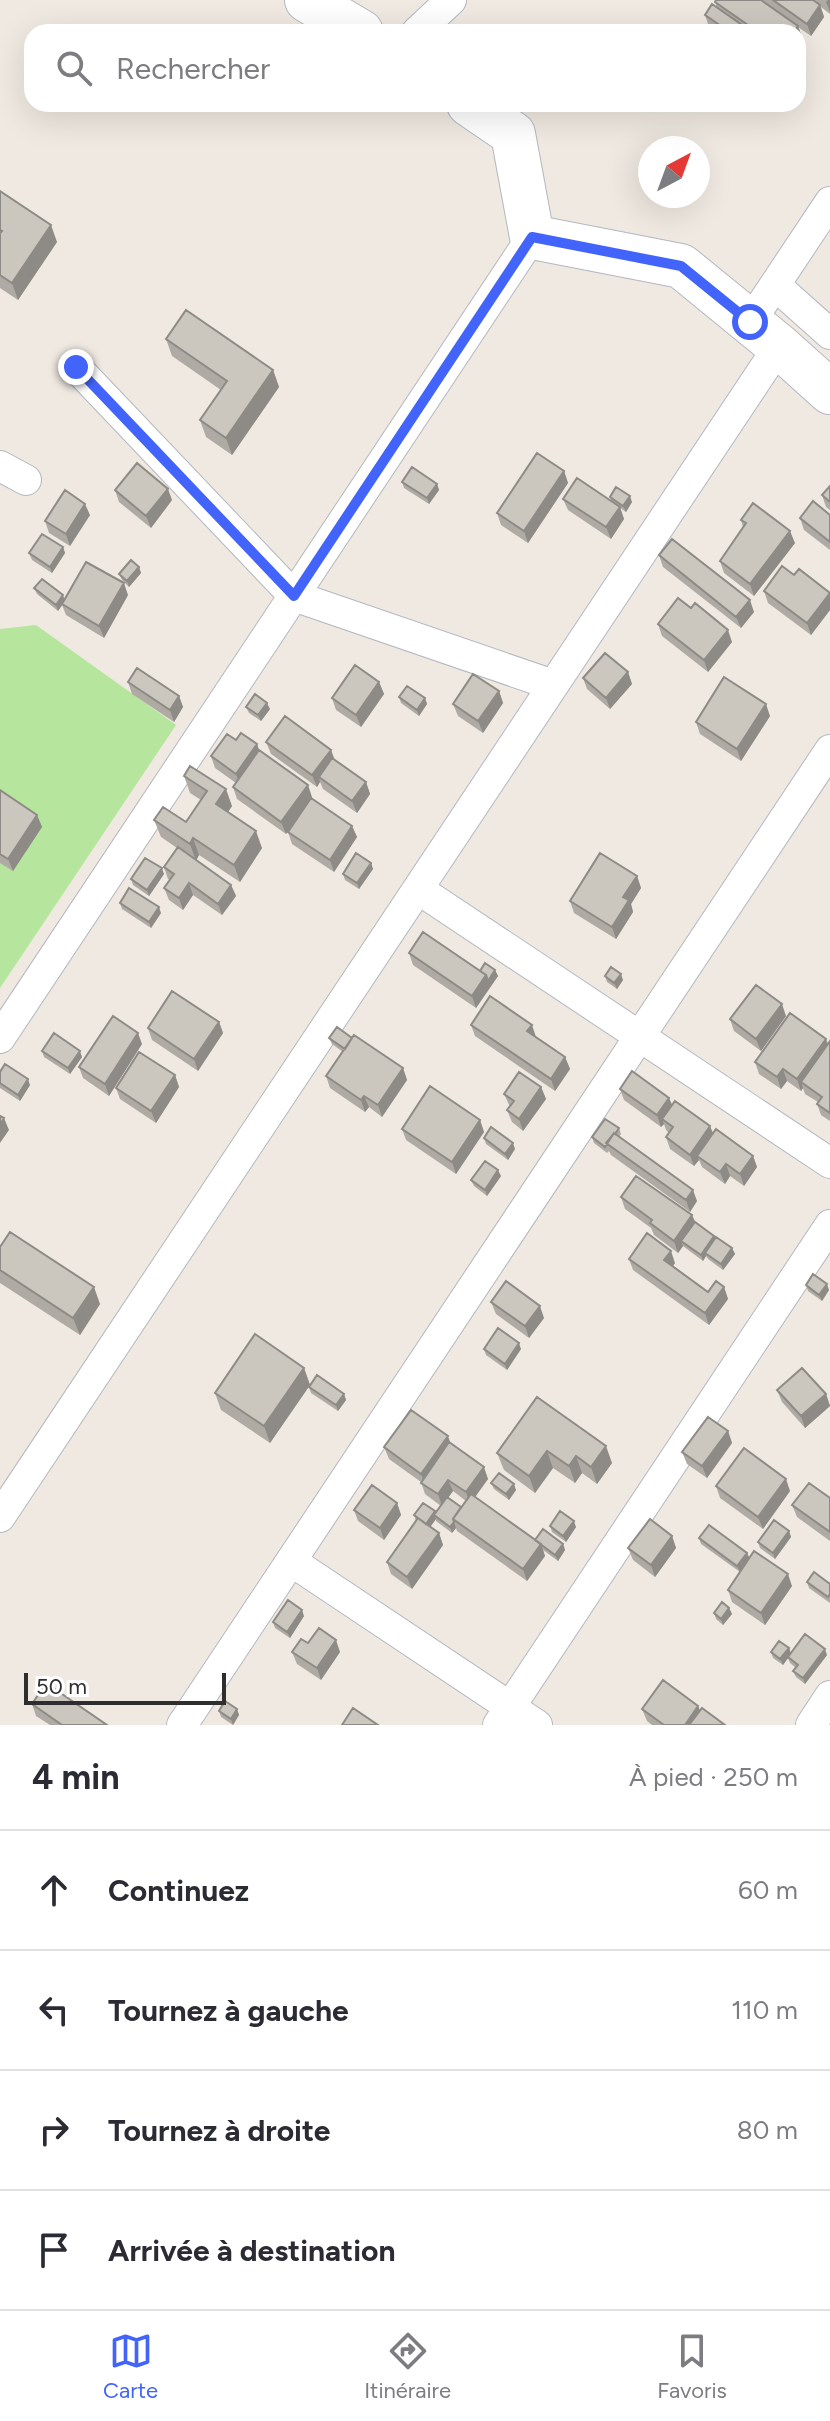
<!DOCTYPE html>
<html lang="fr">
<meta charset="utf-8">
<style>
body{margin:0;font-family:Figtree,sans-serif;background:#f7f7f7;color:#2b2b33}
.compass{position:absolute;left:638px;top:136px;width:72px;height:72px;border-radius:50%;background:#fff;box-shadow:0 8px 32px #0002;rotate:41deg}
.scale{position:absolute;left:24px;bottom:20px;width:202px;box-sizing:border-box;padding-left:8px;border:4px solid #2e2e2e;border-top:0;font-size:22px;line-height:28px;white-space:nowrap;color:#2e2e2e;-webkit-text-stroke:6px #fff;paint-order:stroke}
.stop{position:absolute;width:24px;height:24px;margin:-18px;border:6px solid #4264fb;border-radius:50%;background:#fff}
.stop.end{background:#4264fb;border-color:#fff;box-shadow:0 2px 8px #0008}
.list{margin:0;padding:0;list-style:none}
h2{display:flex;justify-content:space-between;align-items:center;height:104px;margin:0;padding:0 32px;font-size:34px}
h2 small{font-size:26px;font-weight:400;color:#7c7c81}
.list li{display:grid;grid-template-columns:52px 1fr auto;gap:24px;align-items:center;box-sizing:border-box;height:120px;padding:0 32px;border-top:2px solid #e1e1e2}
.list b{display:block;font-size:30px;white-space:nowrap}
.list em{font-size:26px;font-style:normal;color:#7c7c81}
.icon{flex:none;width:44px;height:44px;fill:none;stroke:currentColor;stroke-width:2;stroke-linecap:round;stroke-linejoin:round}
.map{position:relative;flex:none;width:830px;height:1725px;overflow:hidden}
.search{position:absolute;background:#fff;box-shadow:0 8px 32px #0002;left:24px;right:24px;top:24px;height:88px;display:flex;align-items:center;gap:20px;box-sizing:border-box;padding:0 28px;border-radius:24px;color:#7c7c81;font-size:30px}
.sheet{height:584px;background:#fff}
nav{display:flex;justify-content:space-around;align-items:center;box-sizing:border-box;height:112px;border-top:2px solid #e1e1e2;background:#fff;font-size:22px;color:#7c7c81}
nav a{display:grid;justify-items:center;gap:4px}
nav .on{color:#4264fb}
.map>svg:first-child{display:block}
</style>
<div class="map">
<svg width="830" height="1725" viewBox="0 0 830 1725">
<rect width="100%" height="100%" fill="#efe9e1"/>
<!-- green -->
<path fill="#b6e59e" d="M36,625L176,725L0,988V629Z"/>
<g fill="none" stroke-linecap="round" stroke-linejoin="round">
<defs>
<path id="minor" d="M417,32L451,0
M775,285L830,334
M750,322L830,202
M76,367L294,596L553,685
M0,466L26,480
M418,889L830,1163
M0,1038L532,237
M0,1517L779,346
M291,1561L537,1725
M182,1725L830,750
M498,1725L830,1225
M811,1725L830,1696"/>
<path id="secondary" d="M307,0L361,32
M469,104L513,134L532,237L681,266L779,346L830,392"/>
</defs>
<!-- minor casing -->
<use href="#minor" stroke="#b4b7c1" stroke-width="32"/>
<!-- secondary casing -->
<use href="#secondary" stroke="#b4b7c1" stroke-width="46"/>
<!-- minor -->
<use href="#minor" stroke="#fff" stroke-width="30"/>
<!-- secondary -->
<use href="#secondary" stroke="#fff" stroke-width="44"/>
</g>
<!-- wall -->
<path fill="#afaba4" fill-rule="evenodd" d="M716,0H830V14L821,7L824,17L811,36L798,27L802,37L798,32H717L709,27L705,15L717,8L715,2Z
M0,191L57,242L18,300L0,288Z
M166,339L273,370L279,387L232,455L206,437L200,420L221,390L172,356Z
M564,471L568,483L528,543L501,525L497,513Z
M402,482L437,484L439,490L429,504L404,488Z
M830,486V510L826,507L822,495Z
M115,490L172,500L151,528L119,502Z
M610,497L632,502L626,512L620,508L624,519L611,539L568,510L563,499L612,503Z
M90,515L70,546L49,533L45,521Z
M830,515V550L804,530L800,518Z
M741,520L795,543L754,596L724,573L720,561L743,527Z
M63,547L65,553L52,573L32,560L29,553Z
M659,555L754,612L741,628L663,567Z
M139,567L141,573L129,587L122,580L119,574Z
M34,588L64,599L128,595L104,638L66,615L62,605L58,611L37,594Z
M764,591L830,610L811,635L768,603Z
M658,624L732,642L708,672L662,636Z
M628,672L632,684L610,709L587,689L583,678Z
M128,682L179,696L183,707L174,722L132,694Z
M379,682L384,694L361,727L336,710L332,698Z
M499,691L503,703L483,733L458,716L453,704Z
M399,697L425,698L427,704L419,716L401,703Z
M246,707L270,709L261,721L249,713Z
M770,716L741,761L700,734L696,722Z
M236,740L257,744L259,750L308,785L311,798L352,826L357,837L334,872L292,844L288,832L301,812L286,834L237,799L233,787L236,783L215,768L211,756Z
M266,742L331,750L335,760L366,782L370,794L357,813L323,789L320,782L317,787L271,754Z
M184,776L232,806L228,812L262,848L240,882L199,855L196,860L231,885L236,896L222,915L193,895L183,910L169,900L164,888L170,880L168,879L164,867L177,848L161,837L154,820L186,822L201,800L190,793Z
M0,790L37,815L42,827L13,871L0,863Z
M371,863L373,869L359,889L345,880L343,874Z
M164,874L149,896L133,885L131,879Z
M637,876L641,888L631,904L633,912L616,939L574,913L570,901Z
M120,903L161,913L151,928L122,909Z
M409,953L480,971L495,970L498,976L476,1008L413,965Z
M605,976L623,980L617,989L607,982Z
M786,1016L761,1051L734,1031L730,1019Z
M219,1022L223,1033L198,1071L152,1040L148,1028Z
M471,1025L536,1037L565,1057L570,1069L555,1091L475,1036Z
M329,1038H352L403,1068L407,1080L382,1117L369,1107L365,1112L330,1088L326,1076L343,1052L332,1044Z
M826,1039L828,1044L830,1041V1121L821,1115L817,1104L818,1102L805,1094L803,1088L801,1091L787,1081L781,1089L759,1074L755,1062Z
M142,1044L109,1096L83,1078L79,1067Z
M42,1051L82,1057L70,1074L44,1057Z
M0,1072L30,1085L20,1101L0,1088Z
M175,1075L179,1087L156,1123L120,1099L116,1088Z
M541,1087L546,1099L523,1131L512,1122L507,1110L510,1107L504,1094Z
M620,1089L672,1105L713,1134L753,1156L757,1167L744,1186L730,1176L725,1184L702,1167L699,1160L694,1166L670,1149L666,1137L669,1133L666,1130L664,1124L661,1127L624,1100Z
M480,1120L484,1132L456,1174L406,1140L402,1129Z
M619,1128L621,1134L619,1137L697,1201L690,1212L611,1155L609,1151L607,1153L594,1143L592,1137Z
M484,1138L515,1149L508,1160L486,1144Z
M501,1176L487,1196L474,1186L471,1180Z
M621,1197L692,1215L695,1222L715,1239L732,1248L735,1254L723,1270L708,1259L706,1256L703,1261L683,1246L678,1253L654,1235L651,1228L625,1209Z
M0,1247L100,1304L80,1335L0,1283Z
M629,1259L675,1263L673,1266L708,1292L724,1287L728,1299L709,1325L633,1270Z
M806,1285L829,1290L822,1301L808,1291Z
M491,1302L544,1318L529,1338L496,1314Z
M484,1349H521L507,1370L486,1355Z
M304,1368L310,1385L270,1443L221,1410L215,1393Z
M309,1387L344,1394L346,1400L338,1411L311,1393Z
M777,1390L826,1394L830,1406L805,1428L782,1402Z
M537,1397L612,1463L597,1484L582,1473L575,1483L553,1468L535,1493L504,1470L497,1453Z
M728,1431L732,1443L707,1478L687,1464L682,1452Z
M450,1443L488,1479L475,1497L536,1540L563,1544L565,1550L558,1561L543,1550L545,1556L527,1581L457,1531L456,1528L452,1533L436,1521V1519L430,1527L439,1533L443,1545L412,1589L391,1574L387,1562L416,1521L414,1515L436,1513L441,1506L425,1494L421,1482L389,1459L384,1447ZM453,1491L466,1501L461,1507L448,1498Z
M491,1483L516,1490L509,1500L494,1489Z
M716,1486L790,1491L763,1529L720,1498Z
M830,1498V1541L797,1517L792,1505Z
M397,1503L401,1515L384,1540L358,1521L354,1510Z
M550,1526L576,1527L566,1542L552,1532Z
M789,1531L791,1537L775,1559L760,1548L758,1542Z
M672,1536L676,1548L655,1577L633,1560L628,1548Z
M699,1538L747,1553L749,1558L792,1586L765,1625L732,1602L728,1590L740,1572L701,1544Z
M807,1582L830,1584V1603L809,1588Z
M729,1608L732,1614L723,1625L716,1619L714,1613Z
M304,1616L290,1638L275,1628L273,1622Z
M308,1643L340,1652L321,1680L297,1664L292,1652Z
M789,1648L791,1653L827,1655L805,1684L796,1677L793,1671L796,1668L790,1663L788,1658L783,1665L773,1658L771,1652Z
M32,1704L107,1725H50L36,1716Z
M698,1706L700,1710L725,1725H652L647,1721L642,1709Z
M237,1709L239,1715L233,1725L221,1717L219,1711Z"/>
<!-- shaded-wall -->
<path fill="#8e8b86" d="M828,0H830V12L826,2Z
M820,5L824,17L811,36L807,24Z
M798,26L802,37L798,44V32H794Z
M51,225L57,242L18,300L12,283Z
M273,370L279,387L232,455L226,438Z
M564,471L568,483L528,543L524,531Z
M437,484L439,490L429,504L427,498Z
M168,489L172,500L151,528L146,516Z
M630,496L632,502L626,512L623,506Z
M85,504L90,515L70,546L66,534Z
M620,507L624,519L611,539L606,527Z
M790,531L795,543L754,596L750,584Z
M63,547L65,553L52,573L50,567Z
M139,567L141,573L129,587L127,581Z
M124,583L128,595L104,638L99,626Z
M830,593V610L811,635L807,623Z
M63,595L65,601L58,611L56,605Z
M750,600L754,612L741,628L736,617Z
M728,630L732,642L708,672L704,660Z
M628,672L632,684L610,709L606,698Z
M379,682L384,694L361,727L356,715Z
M499,691L503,703L483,733L478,721Z
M179,696L183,707L174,722L170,710Z
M425,698L427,704L419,716L417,710Z
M267,703L270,709L261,721L258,715Z
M766,704L770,716L741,761L737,749Z
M257,744L261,756L240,785L236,774Z
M331,750L335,762L319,777L320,782L317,787L312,775Z
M366,782L370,794L357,813L352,801Z
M308,785L312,797L286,834L281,822Z
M226,789L232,806L222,821L216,804Z
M37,815L42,827L13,871L8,859Z
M352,826L357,837L334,872L330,860Z
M256,831L262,848L240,882L234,865Z
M193,838L199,855L196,861L190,844Z
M371,863L373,869L359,889L357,883Z
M162,868L164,874L149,896L147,890Z
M637,876L641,888L631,904L633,912L616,939L612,927L623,897Z
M189,883L193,895L183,910L179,898Z
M231,885L236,896L222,915L218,904Z
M159,907L161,913L151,928L149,922Z
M495,970L498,976L476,1008L472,996L486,975Z
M621,974L623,980L617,989L614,983Z
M782,1004L786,1016L761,1051L756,1039Z
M219,1022L223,1033L198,1071L194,1059Z
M532,1025L536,1037L532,1043L527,1031Z
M138,1033L142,1044L109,1096L105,1084Z
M826,1039L830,1051L801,1082L803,1088L801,1091L797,1079Z
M80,1051L82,1057L70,1074L68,1068Z
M565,1057L570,1069L555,1091L551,1079Z
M403,1068L407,1080L382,1117L378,1105Z
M783,1069L787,1081L781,1089L777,1077Z
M175,1075L179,1087L156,1123L151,1111Z
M28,1079L30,1085L20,1101L18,1095Z
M541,1087L546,1099L523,1131L519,1119Z
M364,1096L369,1107L365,1112L361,1100Z
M669,1098L674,1109L662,1119L664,1124L661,1127L657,1115Z
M4,1118L9,1130L0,1143V1125Z
M480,1120L484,1132L456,1174L452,1162Z
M710,1126L715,1138L697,1156L699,1160L694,1166L690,1155Z
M513,1143L515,1149L508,1160L505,1154Z
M753,1156L757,1167L744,1186L740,1174Z
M726,1164L730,1176L725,1184L720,1172Z
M498,1170L501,1176L487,1196L485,1190Z
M693,1190L697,1201L690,1212L686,1200Z
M692,1215L697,1226L681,1241L683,1246L678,1253L674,1241Z
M714,1236L717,1242L705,1253L706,1256L703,1261L701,1255Z
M732,1248L735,1254L723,1270L721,1264Z
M671,1251L675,1263L669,1272L664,1260Z
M827,1284L829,1290L822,1301L819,1295Z
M94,1287L100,1304L80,1335L73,1318Z
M724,1287L728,1299L709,1325L705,1313Z
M540,1306L544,1318L529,1338L525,1326Z
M519,1343L521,1349L507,1370L505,1364Z
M304,1368L310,1385L270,1443L264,1426Z
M344,1394L346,1400L338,1411L336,1405Z
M826,1394L830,1406L805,1428L801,1416Z
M728,1431L732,1443L707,1478L702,1466Z
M448,1436L452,1448L425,1485L421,1474Z
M606,1446L612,1463L597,1484L591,1467Z
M547,1451L553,1468L535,1493L529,1476Z
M576,1456L582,1473L575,1483L569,1466Z
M484,1467L488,1479L470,1504L466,1492Z
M786,1479L790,1491L763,1529L758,1517Z
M448,1480L453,1491L442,1506L438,1494Z
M514,1484L516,1490L509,1500L506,1494Z
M397,1503L401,1515L384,1540L380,1528Z
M435,1511L437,1517L434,1515L436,1519L428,1530L426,1524Z
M574,1521L576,1527L566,1542L563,1536Z
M454,1522L456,1528L452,1533L450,1527Z
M789,1531L791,1537L775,1559L773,1553Z
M439,1533L443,1545L412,1589L407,1577Z
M672,1536L676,1548L655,1577L651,1565Z
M541,1544L545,1556L527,1581L523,1569Z
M563,1544L565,1550L558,1561L555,1555Z
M747,1553L750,1559L740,1572L737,1566Z
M788,1574L792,1586L765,1625L761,1613Z
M729,1608L732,1614L723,1625L721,1619Z
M302,1610L304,1616L290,1638L287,1632Z
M336,1640L340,1652L321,1680L317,1668Z
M789,1648L791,1654L783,1665L780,1659Z
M825,1649L827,1655L805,1684L803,1678Z
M698,1706L703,1718L697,1725H685Z
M237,1709L239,1715L233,1725L231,1719Z"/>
<!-- building -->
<path fill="#cbc7bf" stroke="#8e8b86" stroke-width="2" d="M716,0H761L798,26L794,32H758L715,2Z
M773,0H813L820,5L807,24Z
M712,4L752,32H718L721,26L705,15Z
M0,191L51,225L12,283L0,275V233L2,231L0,230Z
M186,310L273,370L226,438L200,420L227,381L166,339Z
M537,453L564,471L524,531L497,513Z
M137,463L168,489L146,516L115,490Z
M412,467L437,484L427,498L402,482Z
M577,478L620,507L606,527L563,499Z
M830,486V502L822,495Z
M616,487L630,496L623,506L610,497Z
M65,490L85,504L66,534L45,521Z
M813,501L830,515V542L800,518Z
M753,503L790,531L750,584L720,561L746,523L741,520Z
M42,534L63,547L50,567L29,553Z
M672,539L750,600L736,617L659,555Z
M131,560L139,567L127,581L119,574Z
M86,562L124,583L99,626L62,604Z
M782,566L794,575L799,569L830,593L807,623L764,591Z
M42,579L63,595L56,605L34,588Z
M678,598L691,608L695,603L728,630L704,660L658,624Z
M605,653L628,672L606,698L583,678Z
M355,665L379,682L356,715L332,698Z
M137,668L179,696L170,710L128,682Z
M473,674L499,691L478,721L453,704Z
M724,677L766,704L737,749L696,722Z
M407,686L425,698L417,710L399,697Z
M255,694L267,703L258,715L246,707Z
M285,716L331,750L312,775L266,742Z
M241,733L257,744L236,774L211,756L227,734L236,740Z
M259,750L308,785L281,822L233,787Z
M332,758L366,782L352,801L319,777Z
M190,766L226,789L216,804L256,831L234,865L193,838L190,844L154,820L163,807L186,822L207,791L184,776Z
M0,790L37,815L8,859L0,854Z
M311,798L352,826L330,860L288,832Z
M178,847L231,885L218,904L189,883L179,898L164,888L174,874L164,867Z
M356,853L371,863L357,883L343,874Z
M600,853L637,876L623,897L629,900L612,927L570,901Z
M145,858L162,868L147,890L131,879Z
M129,888L159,907L149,922L120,903Z
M423,932L486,975L472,996L409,953Z
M485,963L495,970L488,981L486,975L480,971Z
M611,967L621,974L614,983L605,976Z
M756,985L782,1004L756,1039L730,1019Z
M172,991L219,1022L194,1059L148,1028Z
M490,996L532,1025L527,1031L565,1057L551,1079L471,1025Z
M790,1013L826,1039L797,1079L783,1069L777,1077L755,1062Z
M113,1016L138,1033L105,1084L79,1067Z
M337,1027L352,1038L345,1049L329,1038Z
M54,1033L80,1051L68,1068L42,1051Z
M354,1035L403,1068L378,1105L364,1096L361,1100L326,1076Z
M830,1041V1113L817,1104L822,1097L801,1082Z
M139,1052L175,1075L151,1111L116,1088Z
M5,1064L28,1079L18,1095L0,1083V1072Z
M632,1071L669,1098L657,1115L620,1089Z
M519,1072L541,1087L519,1119L507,1110L514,1101L504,1094Z
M430,1086L480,1120L452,1162L402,1129Z
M675,1101L710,1126L690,1155L666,1137L673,1127L662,1119Z
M0,1116L4,1118L0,1125Z
M605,1119L619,1128L615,1134L614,1133L605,1147L592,1137Z
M491,1127L513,1143L505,1154L484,1138Z
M716,1129L753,1156L740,1174L726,1164L720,1172L697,1156Z
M614,1133L693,1190L686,1200L606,1143Z
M485,1161L498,1170L485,1190L471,1180Z
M636,1176L692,1215L674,1241L650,1223L652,1220L621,1197Z
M695,1222L714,1236L701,1255L681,1241Z
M10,1232L94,1287L73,1318L0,1270V1247Z
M647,1233L671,1251L664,1260L708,1292L716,1281L724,1287L705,1313L629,1259Z
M716,1237L732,1248L721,1264L705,1253Z
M813,1274L827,1284L819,1295L806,1285Z
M506,1281L540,1306L525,1326L491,1302Z
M498,1328L519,1343L505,1364L484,1349Z
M255,1334L304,1368L264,1426L215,1393Z
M802,1368L826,1394L801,1416L777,1390Z
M317,1375L344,1394L336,1405L309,1387Z
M537,1397L606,1446L591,1467L576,1456L569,1466L547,1451L529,1476L497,1453Z
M411,1410L448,1436L421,1474L384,1447Z
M708,1417L728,1431L702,1466L682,1452Z
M449,1442L484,1467L466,1492L448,1480L438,1494L421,1483Z
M744,1448L786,1479L758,1517L716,1486Z
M499,1473L514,1484L506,1494L491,1483Z
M809,1483L830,1498V1532L792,1505Z
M372,1485L397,1503L380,1528L354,1510Z
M471,1494L541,1544L523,1569L453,1519Z
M447,1497L461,1507L453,1519L454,1522L450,1527L434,1515Z
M423,1503L435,1511L426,1524L414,1515Z
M560,1511L574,1521L563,1536L550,1526Z
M418,1518L439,1533L407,1577L387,1562Z
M650,1519L672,1536L651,1565L628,1548Z
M774,1520L789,1531L773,1553L758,1542Z
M709,1525L747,1553L737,1566L699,1538Z
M543,1529L563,1544L555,1555L535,1540Z
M754,1551L788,1574L761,1613L728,1590Z
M814,1572L830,1584V1594L828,1597L807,1582Z
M288,1600L302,1610L287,1632L273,1622Z
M722,1602L729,1608L721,1619L714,1613Z
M319,1628L336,1640L317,1668L292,1652L301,1639L308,1643Z
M805,1634L825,1649L803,1678L793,1671L798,1665L788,1657Z
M779,1641L789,1648L780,1659L771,1652Z
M663,1680L698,1706L685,1725H664L642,1709Z
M46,1683L107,1725H62L32,1704Z
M225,1701L237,1709L231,1719L219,1711Z
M353,1708L378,1725H342Z
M702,1708L725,1725H689Z"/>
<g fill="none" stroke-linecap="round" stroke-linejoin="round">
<!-- route -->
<path stroke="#4264fb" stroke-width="10" d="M76,367L294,596L532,237L681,266L750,322"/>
</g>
</svg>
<svg class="compass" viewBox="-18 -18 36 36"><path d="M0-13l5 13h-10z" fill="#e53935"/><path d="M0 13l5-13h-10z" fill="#7c7c81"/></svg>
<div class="scale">50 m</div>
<div class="stop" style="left:750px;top:322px"></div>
<div class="stop end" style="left:76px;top:367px"></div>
<div class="search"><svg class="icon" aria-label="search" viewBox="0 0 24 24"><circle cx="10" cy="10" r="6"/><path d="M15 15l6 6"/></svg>Rechercher</div>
</div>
<section class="sheet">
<h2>4 min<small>À pied · 250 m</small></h2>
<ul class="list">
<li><svg class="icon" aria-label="ahead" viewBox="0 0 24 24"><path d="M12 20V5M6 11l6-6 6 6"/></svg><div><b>Continuez</b></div><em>60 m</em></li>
<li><svg class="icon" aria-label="left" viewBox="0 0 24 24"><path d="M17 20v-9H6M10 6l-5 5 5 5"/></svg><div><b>Tournez à gauche</b></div><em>110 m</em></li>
<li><svg class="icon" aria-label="right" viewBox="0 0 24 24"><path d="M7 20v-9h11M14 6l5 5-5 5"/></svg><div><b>Tournez à droite</b></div><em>80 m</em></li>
<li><svg class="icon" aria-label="arrive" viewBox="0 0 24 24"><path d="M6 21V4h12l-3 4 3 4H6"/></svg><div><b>Arrivée à destination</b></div></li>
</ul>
</section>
<nav>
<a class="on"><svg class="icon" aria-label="map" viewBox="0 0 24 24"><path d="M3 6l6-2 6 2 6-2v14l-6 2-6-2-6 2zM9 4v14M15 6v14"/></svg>Carte</a>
<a><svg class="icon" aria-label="directions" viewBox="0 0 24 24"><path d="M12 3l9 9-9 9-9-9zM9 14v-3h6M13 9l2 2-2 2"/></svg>Itinéraire</a>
<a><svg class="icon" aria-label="saved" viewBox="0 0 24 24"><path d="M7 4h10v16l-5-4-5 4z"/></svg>Favoris</a>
</nav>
